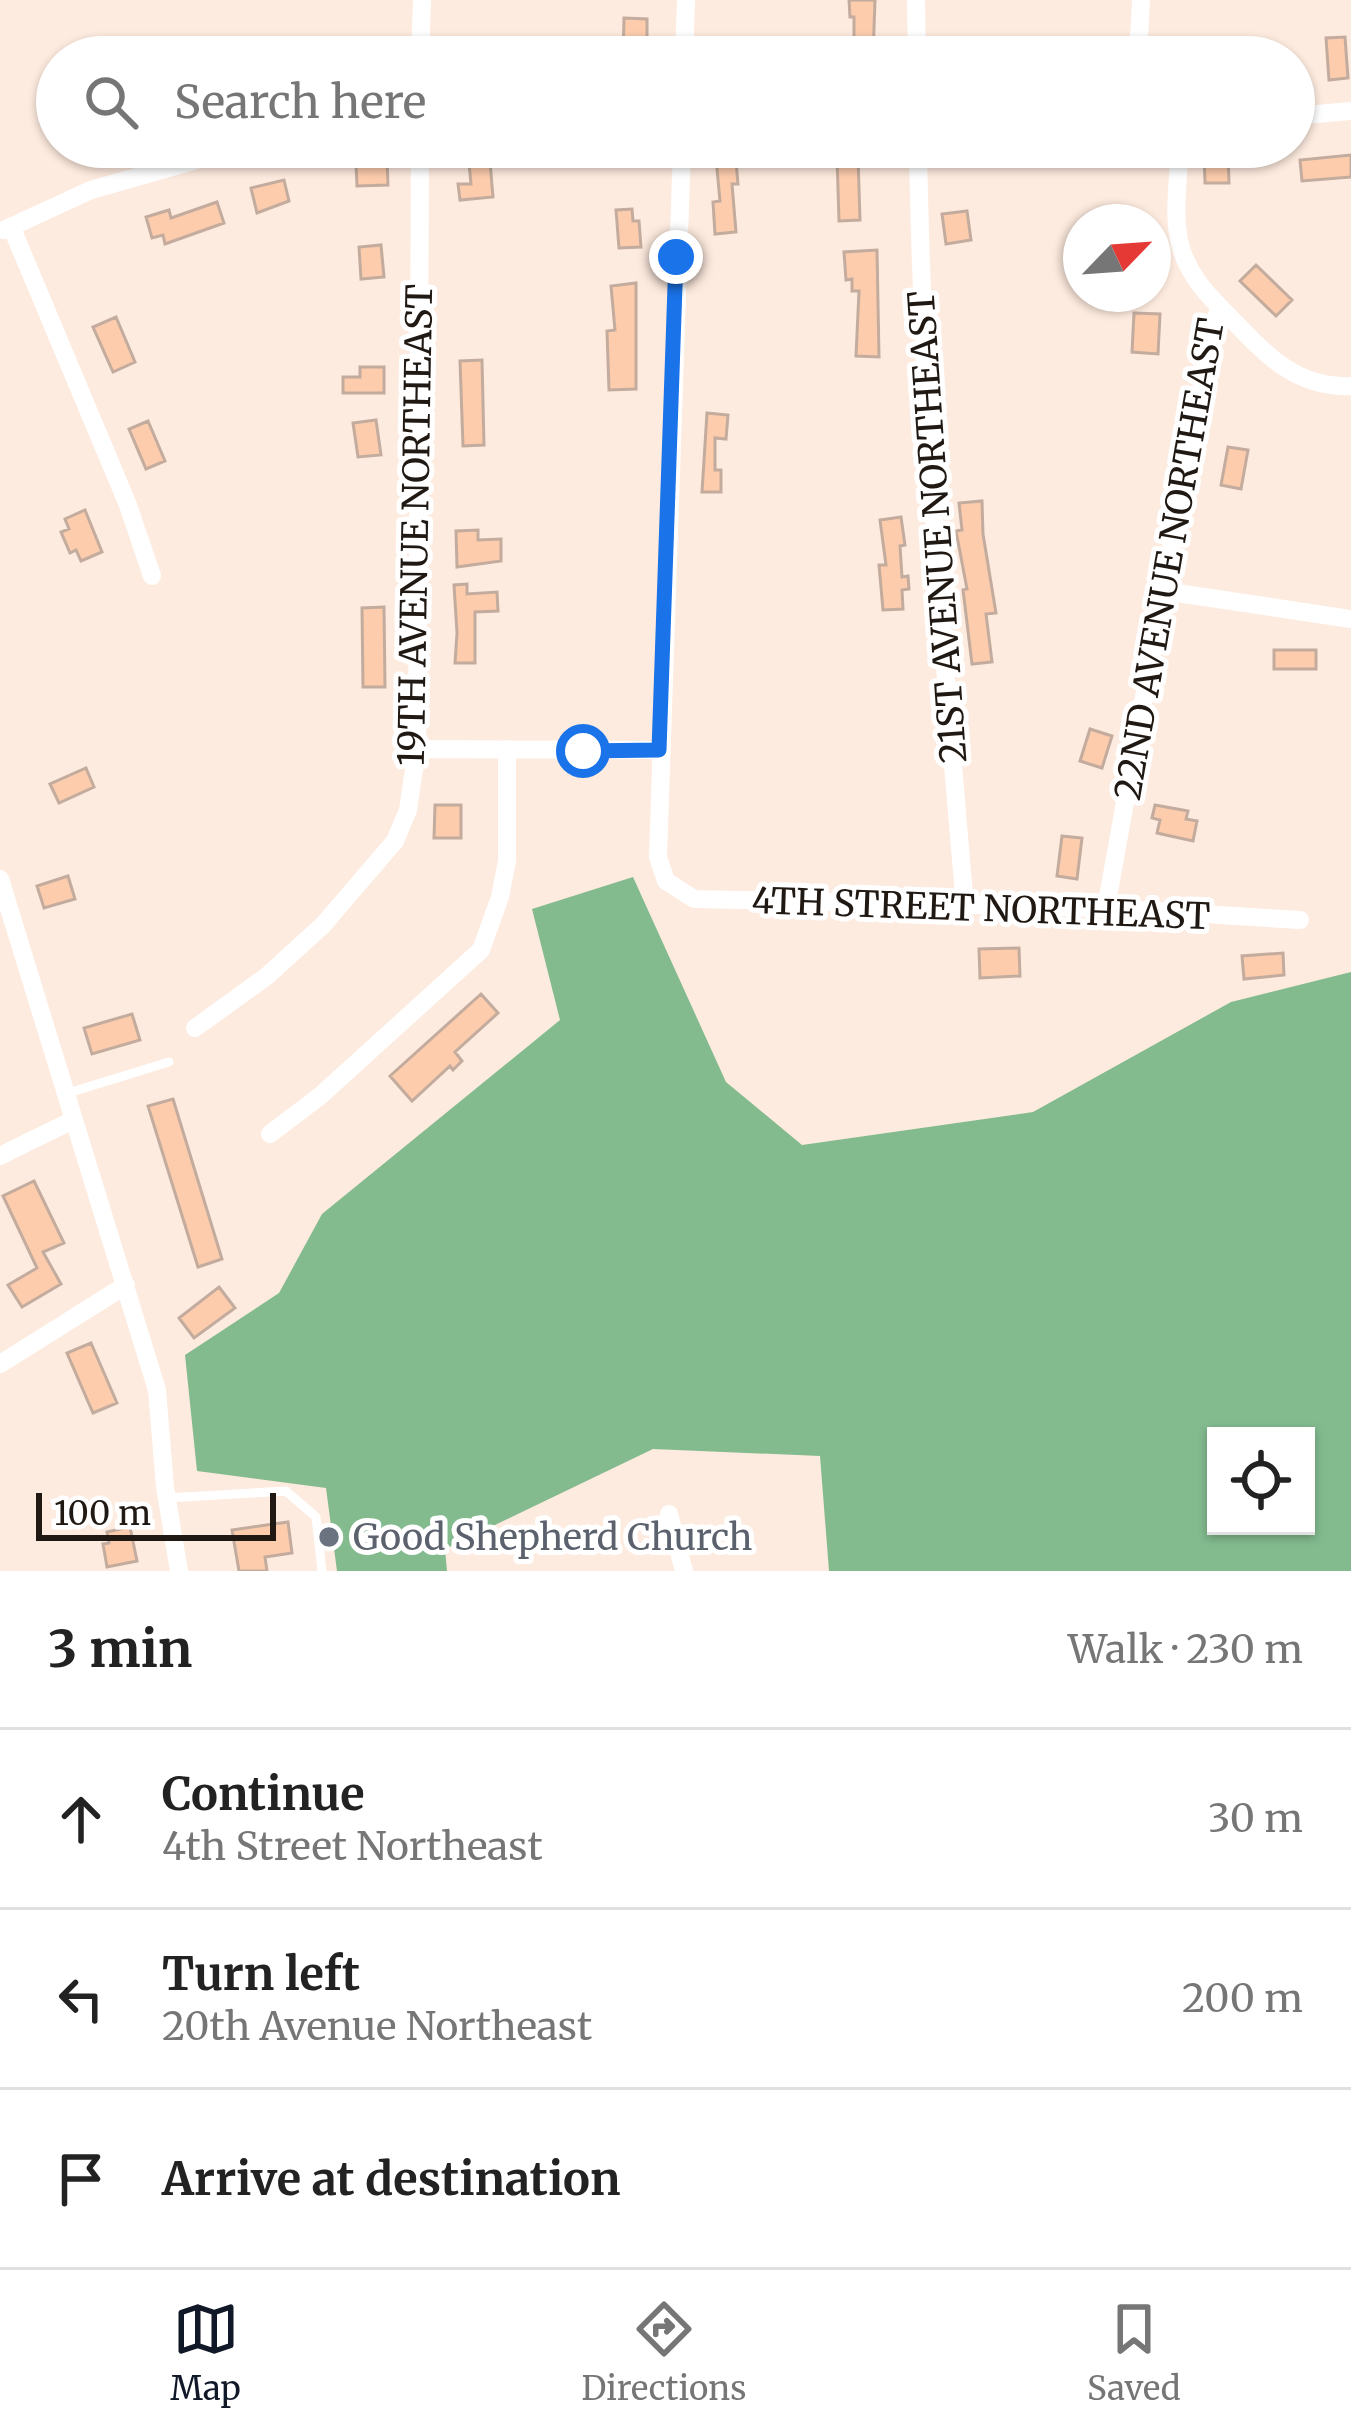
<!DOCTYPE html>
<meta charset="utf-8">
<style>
body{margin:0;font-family:Merriweather,serif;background:#f6f6f6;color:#222}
.controls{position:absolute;right:36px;bottom:36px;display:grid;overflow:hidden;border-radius:0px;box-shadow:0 3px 9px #0004}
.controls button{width:108px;height:108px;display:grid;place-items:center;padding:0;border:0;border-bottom:3px solid #e0e0e0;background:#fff;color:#222;font:60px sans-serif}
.compass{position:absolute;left:1063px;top:204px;width:108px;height:108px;border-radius:50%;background:#fff;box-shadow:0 3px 9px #0004;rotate:65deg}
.scale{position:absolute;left:36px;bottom:30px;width:240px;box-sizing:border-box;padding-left:12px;border:6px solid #201812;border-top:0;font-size:33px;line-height:42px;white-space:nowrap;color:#201812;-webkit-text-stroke:9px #fff;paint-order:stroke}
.stop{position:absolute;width:36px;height:36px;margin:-27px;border:9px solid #1a73e8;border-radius:50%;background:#fff}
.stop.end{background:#1a73e8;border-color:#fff;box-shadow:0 3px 12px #0008}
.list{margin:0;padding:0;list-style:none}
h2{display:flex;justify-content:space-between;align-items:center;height:156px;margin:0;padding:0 48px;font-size:51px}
h2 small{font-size:39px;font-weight:400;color:#767676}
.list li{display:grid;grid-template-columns:78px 1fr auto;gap:36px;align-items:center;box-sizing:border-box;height:180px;padding:0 48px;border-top:3px solid #e0e0e0}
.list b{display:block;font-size:45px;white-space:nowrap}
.list p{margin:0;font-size:39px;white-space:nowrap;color:#767676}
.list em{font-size:39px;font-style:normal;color:#767676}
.icon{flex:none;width:66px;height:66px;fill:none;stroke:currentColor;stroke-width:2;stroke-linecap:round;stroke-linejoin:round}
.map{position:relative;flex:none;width:1351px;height:1571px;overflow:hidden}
.search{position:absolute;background:#fff;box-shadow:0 3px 9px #0004;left:36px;right:36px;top:36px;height:132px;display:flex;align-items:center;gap:30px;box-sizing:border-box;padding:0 42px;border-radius:66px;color:#767676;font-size:45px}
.sheet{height:696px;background:#fff}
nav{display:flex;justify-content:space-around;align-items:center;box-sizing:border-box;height:168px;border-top:3px solid #e0e0e0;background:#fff;font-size:33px;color:#767676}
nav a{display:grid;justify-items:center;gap:6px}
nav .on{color:#111827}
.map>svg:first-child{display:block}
</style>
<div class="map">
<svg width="1351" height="1571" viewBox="0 0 1351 1571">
<rect width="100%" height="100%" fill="#feebdf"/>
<!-- forest -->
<path fill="#83bb8f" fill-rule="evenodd" d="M633,877L726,1082L802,1145L1033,1112L1231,1002L1351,972V1571H829L820,1456L653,1449L445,1549L447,1571H337L326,1488L197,1471L185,1355L279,1293L322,1214L560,1020L532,909ZM1216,1436H1306V1526H1216Z"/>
<!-- building -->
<path fill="#fcccad" stroke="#c3ac9e" stroke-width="3" d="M849,0H875L873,57H854V17H850Z
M624,18L647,19V57H623Z
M1345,37L1348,78L1329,80L1326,38Z
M715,147H744L745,160L736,161L738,184H732L736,232L715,234L713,202L720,201Z
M489,150L493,197L460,200L458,184H471L468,152Z
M1204,152H1228L1229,183H1205Z
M1351,155V177L1302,181L1300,160Z
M837,157H858L860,220L839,221Z
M387,159L388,185L357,186L356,165Z
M284,180L289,201L257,213L251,188Z
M217,202L224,223L165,244L163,235L152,238L146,217L169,210L171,218Z
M632,209L633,221H639L641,247L619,248L616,210Z
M967,211L971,240L946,244L942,214Z
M381,245L384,277L361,279L359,247Z
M877,250L879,357L856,356L859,291H852V279L846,280L844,252Z
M1256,265L1292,300L1276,316L1240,281Z
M636,283V389L609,390L607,331L615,330L611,286Z
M1134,313L1160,314L1158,354L1132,352Z
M116,317L135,362L113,372L93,327Z
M482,360L484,445L463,446L460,361Z
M360,367H384V393H343V377H360Z
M707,413L728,415L726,439L715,438V470H721V492H702Z
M376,420L381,455L358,457L353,423Z
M148,421L165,461L146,469L129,429Z
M1228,447L1248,450L1241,489L1221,485Z
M982,501L983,534L996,613L986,614L992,662L972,664L963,590L967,589L956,531L962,530L959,503Z
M85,510L102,552L81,561L76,550L70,553L61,532L69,529L65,519Z
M901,517L905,545L900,546L902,577L908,576L909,589L902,590L903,609L883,610L879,565H886L880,520Z
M478,530V540L501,539V561L457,567L456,531Z
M467,584V594L497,592L498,611L475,612V663H455L457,633L454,585Z
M384,607L385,687H363L362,608Z
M1274,650H1316V669H1274Z
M1090,729L1112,736L1102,768L1080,761Z
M86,768L94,787L59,803L50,784Z
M435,805H461V838H434Z
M1155,805L1188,811L1186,819L1197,821L1193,841L1157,833L1160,820L1152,818Z
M1062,836L1082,838L1077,879L1057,876Z
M68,876L75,899L44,908L37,886Z
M1019,948L1020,976L980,978L979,949Z
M1283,953L1284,975L1244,979L1242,956Z
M481,994L498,1013L455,1052L462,1061L453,1070L450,1066L412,1101L390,1076Z
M132,1014L140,1040L92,1054L84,1028Z
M173,1099L222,1259L198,1267L148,1106Z
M34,1181L64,1243L43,1252L61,1284L22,1307L8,1285L37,1268L3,1196Z
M219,1287L235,1308L194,1338L179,1318Z
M91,1343L117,1403L93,1413L67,1353Z
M288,1522L292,1553L265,1557L267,1571H239L232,1530Z
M130,1527L137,1561L107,1567L103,1544L109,1543L107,1532Z"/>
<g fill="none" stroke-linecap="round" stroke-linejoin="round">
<!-- lane -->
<path stroke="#fff" stroke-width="9" d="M65,1094L169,1062
M167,1498L286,1491L316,1517L322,1571"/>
<!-- street -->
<path stroke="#fff" stroke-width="18" d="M916,0L917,57
M420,57L422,0
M684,57L686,0
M1138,57L1141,0
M1294,116L1351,111
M682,147L658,857L666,881L694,899L1106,908L1300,920
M918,147C922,401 943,653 965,906
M11,226L128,505L152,576
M4,230L91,190L242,147
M1219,306C1258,345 1290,389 1351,386
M1164,591L1351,619
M417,749L660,750
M0,879L157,1390L165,1487L179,1571
M1106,908L1178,508L1219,306C1165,254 1176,216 1180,147
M195,1028L267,976L323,925L395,841L408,810L417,749L420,147
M270,1134L320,1096L481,950L500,897L507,861V749
M0,1156L73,1120
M0,1364L126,1285
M669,1514L684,1571"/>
</g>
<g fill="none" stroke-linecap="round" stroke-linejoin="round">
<!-- route -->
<path stroke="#1a73e8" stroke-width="15" d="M583,751L659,750L676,257"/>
</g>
<!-- markers -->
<circle fill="#6b7280" stroke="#fff" stroke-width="4.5" cx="329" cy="1537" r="12"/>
<g text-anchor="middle" stroke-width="10" stroke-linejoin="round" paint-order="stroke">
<!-- street labels -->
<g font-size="36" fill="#201812" stroke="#fff">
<text transform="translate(415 525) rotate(-89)" y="13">19TH AVENUE NORTHEAST</text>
<text transform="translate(937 527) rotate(-94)" y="13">21ST AVENUE NORTHEAST</text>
<text transform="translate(1169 559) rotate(-80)" y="13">22ND AVENUE NORTHEAST</text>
<text transform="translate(981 908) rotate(2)" y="13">4TH STREET NORTHEAST</text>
</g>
<!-- worship labels -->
<g font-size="36" fill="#5b616d" stroke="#fff" text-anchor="start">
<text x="353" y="1550">Good Shepherd Church</text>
</g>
</g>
</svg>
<div class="controls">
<button><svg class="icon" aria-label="locate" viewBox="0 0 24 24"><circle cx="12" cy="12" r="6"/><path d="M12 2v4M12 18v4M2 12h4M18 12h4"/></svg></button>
</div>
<svg class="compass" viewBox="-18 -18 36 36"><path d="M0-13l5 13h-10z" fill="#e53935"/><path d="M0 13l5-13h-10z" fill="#767676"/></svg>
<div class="scale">100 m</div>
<div class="stop" style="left:583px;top:751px"></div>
<div class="stop end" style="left:676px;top:257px"></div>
<div class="search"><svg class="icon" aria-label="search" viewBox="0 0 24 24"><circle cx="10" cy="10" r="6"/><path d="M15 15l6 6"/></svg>Search here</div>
</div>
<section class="sheet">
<h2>3 min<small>Walk · 230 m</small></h2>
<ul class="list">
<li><svg class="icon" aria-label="ahead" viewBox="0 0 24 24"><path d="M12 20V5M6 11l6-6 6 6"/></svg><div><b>Continue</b><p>4th Street Northeast</p></div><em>30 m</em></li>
<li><svg class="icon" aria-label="left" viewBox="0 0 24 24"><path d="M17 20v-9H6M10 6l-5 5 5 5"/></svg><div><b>Turn left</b><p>20th Avenue Northeast</p></div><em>200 m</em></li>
<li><svg class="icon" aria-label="arrive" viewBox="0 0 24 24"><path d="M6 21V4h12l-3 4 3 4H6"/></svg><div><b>Arrive at destination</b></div></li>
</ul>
</section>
<nav>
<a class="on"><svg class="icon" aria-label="map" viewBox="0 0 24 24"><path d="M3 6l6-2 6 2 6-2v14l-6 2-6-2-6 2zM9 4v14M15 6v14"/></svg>Map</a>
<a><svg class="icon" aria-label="directions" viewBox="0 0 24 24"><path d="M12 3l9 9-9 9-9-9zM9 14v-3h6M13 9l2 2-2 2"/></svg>Directions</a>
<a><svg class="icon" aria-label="saved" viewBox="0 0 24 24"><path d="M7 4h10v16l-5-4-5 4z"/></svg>Saved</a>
</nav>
